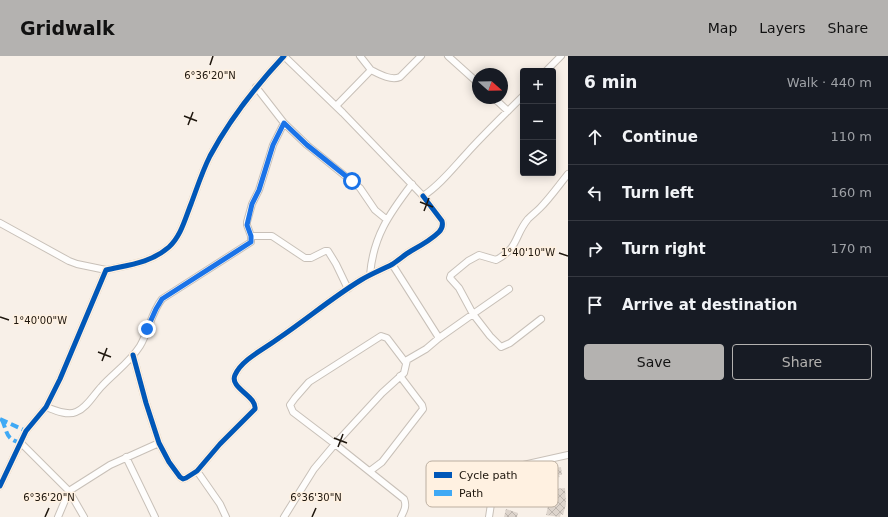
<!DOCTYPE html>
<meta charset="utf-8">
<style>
body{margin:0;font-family:"DejaVu Sans",sans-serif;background:#20242c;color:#f1f3f6}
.controls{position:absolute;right:12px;top:12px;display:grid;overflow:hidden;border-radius:4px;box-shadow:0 2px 10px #0003}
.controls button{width:36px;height:36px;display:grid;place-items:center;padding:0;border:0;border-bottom:1px solid #363941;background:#171b24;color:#f1f3f6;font:20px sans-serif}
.compass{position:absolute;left:472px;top:12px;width:36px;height:36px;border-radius:50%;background:#171b24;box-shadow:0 2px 10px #0003;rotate:110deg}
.stop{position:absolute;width:12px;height:12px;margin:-9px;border:3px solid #1a73e8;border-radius:50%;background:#fff}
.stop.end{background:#1a73e8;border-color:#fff;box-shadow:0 1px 4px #0008}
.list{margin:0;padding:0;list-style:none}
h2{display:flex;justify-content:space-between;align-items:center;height:52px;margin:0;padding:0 16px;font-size:17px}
h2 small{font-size:13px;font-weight:400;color:#9ea1a6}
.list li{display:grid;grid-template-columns:26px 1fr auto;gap:12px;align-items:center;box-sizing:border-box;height:56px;padding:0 16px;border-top:1px solid #363941}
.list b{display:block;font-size:15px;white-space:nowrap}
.list em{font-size:13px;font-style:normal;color:#9ea1a6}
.actions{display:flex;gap:8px;padding:12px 16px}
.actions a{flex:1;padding:9px 0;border:1px solid #b4b2b0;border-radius:4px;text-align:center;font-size:14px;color:#b4b2b0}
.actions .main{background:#b4b2b0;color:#111}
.icon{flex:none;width:22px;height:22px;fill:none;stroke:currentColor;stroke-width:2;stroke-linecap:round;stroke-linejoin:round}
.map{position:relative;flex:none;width:568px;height:461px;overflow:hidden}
header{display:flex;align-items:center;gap:24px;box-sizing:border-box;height:56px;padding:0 20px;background:#b4b2b0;color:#111}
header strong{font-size:19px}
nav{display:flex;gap:22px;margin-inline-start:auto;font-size:14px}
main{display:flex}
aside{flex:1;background:#171b24}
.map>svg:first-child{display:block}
</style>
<header>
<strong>Gridwalk</strong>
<nav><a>Map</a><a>Layers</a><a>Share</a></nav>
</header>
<main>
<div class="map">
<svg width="568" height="461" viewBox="0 0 568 461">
<defs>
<pattern id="building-cross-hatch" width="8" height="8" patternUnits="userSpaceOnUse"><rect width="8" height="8" fill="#ddd4cc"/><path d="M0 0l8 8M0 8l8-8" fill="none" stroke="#bdb5ae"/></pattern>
</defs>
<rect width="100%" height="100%" fill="#f8f0e8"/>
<!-- building -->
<path fill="url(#building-cross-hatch)" d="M555,408V412L561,411L562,419H559L560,421L547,423L546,412H548V410Z
M510,418H522V426H538V428H543V434L565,432L566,448L563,459L561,458L560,461L546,459L550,442L549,438L526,437V435H510Z
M506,453L518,457L517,461H504Z"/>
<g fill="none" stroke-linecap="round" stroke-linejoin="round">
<defs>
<path id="minor" d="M284,0L343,57L423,140C440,129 453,112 467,97C485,77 504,59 523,40
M448,0L478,27
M371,14C379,18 391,25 400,21L421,0
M546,15L561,0
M494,42L508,55
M336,50L371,14L360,0
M284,67L307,89L360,132L375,154L386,163
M0,167L69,205L77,208L106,214
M251,180H272L305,202H311L325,195H328L336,208L348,233
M392,208L439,282
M370,219C373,181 389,158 412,128
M509,233L473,258L459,232L450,222L451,219L468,205L479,199L496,204C519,192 514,180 528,163C532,159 536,156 540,152C550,142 559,129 568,118
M133,299L146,347L159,387L169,406L180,421L183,423L186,422L197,415L220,388L255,353C257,340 229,332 235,319C242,303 266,292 279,282C307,263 333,241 361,224C371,218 381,214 391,209C398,205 404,199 411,195C420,190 431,184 439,176C442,173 443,169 442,165L423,140
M406,307L387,282L381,280L309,326L295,342L290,349L293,356L335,388L382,337L404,317L407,304L426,293L439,282L473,258L490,280L501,291L510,287L541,263
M46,351C54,354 67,360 76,356C87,352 94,338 102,330C114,317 130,306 140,290C149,275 151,257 162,243L251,186V180L247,169V166L252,148L259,134L273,89L284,67L256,31
M21,387L69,435L110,409L159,387
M126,401L155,461
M197,415L220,448L226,461
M370,415L382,406L423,353L422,349L400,320
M0,430L26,375L46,351L60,323L106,214C128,209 151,207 169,191C181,180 185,163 191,148C197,132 202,116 210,100C230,63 255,31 284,0
M69,435L84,461
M58,461L69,435
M284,461L314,413L335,388L404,443C407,450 404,455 401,461
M489,461L495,422L500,414L568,399"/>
</defs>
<!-- minor casing -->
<use href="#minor" stroke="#c8c0b8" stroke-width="8"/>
<!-- minor -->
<use href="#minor" stroke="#fefdfc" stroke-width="6"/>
<!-- quiet -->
<path stroke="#3fa9f5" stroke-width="4" stroke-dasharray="8 4" stroke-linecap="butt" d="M0,363L26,375
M2,364C8,377 5,383 21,387"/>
<defs>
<path id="cycleway" d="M133,299L146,347L159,387L169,406L180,421L183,423L186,422L197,415L220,388L255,353C257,340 229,332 235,319C242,303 266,292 279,282C307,263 333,241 361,224C371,218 381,214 391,209C398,205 404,199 411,195C420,190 431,184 439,176C442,173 443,169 442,165L423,140
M0,430L26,375L46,351L60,323L106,214C128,209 151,207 169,191C181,180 185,163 191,148C197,132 202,116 210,100C230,63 255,31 284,0"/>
</defs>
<!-- cycleway casing -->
<use href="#cycleway" stroke="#fff1e1" stroke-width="8"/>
<!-- cycleway -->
<use href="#cycleway" stroke="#0057b8" stroke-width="5"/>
</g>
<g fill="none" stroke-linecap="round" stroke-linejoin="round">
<!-- route -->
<path stroke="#1a73e8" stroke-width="5" d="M147,273L156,253L162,243L251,186V180L247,169L252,148L259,134L273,89L284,67L307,89L352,125"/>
</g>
<!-- ticks -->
<path fill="none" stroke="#1e160d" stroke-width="1.5" d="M210,9L213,0M184,60L197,65M188,69L193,56M420,146L433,151M424,155L429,142M559,197L568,200M0,261L9,264M98,296L111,301M102,305L107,292M334,382L347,387M338,391L343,378M45,461L49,452M312,461L316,452"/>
<!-- legend -->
<rect x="426" y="405" width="132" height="46" rx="6" fill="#fff1e1" stroke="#bcafa1" stroke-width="1"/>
<rect x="434" y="416" width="18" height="6" fill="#0057b8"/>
<rect x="434" y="434" width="18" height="6" fill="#3fa9f5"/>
<g font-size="11" fill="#1e160d">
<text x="459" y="423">Cycle path</text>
<text x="459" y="441">Path</text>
</g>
<g font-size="10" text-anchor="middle" fill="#1e160d" stroke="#fff1e1" stroke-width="3" stroke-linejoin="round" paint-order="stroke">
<text x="210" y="23">6°36'20"N</text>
<text x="528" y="200">1°40'10"W</text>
<text x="40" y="268">1°40'00"W</text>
<text x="49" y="445">6°36'20"N</text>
<text x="316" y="445">6°36'30"N</text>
</g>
</svg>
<div class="controls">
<button>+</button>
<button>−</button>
<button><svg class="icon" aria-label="layers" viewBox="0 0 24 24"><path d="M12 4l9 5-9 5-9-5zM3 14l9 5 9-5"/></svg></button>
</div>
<svg class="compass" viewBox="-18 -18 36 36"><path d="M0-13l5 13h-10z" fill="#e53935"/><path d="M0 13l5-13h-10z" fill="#9ea1a6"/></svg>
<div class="stop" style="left:352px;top:125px"></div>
<div class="stop end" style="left:147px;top:273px"></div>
</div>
<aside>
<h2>6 min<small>Walk · 440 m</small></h2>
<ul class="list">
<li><svg class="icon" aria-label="ahead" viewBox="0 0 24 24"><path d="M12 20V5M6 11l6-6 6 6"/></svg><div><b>Continue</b></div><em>110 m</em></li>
<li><svg class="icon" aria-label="left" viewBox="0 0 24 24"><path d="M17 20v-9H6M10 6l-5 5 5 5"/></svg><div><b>Turn left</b></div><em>160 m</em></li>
<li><svg class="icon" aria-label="right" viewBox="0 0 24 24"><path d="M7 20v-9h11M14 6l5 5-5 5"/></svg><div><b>Turn right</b></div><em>170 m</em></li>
<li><svg class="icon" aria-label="arrive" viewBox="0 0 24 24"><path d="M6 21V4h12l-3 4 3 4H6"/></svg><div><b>Arrive at destination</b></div></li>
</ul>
<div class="actions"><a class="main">Save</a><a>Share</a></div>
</aside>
</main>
